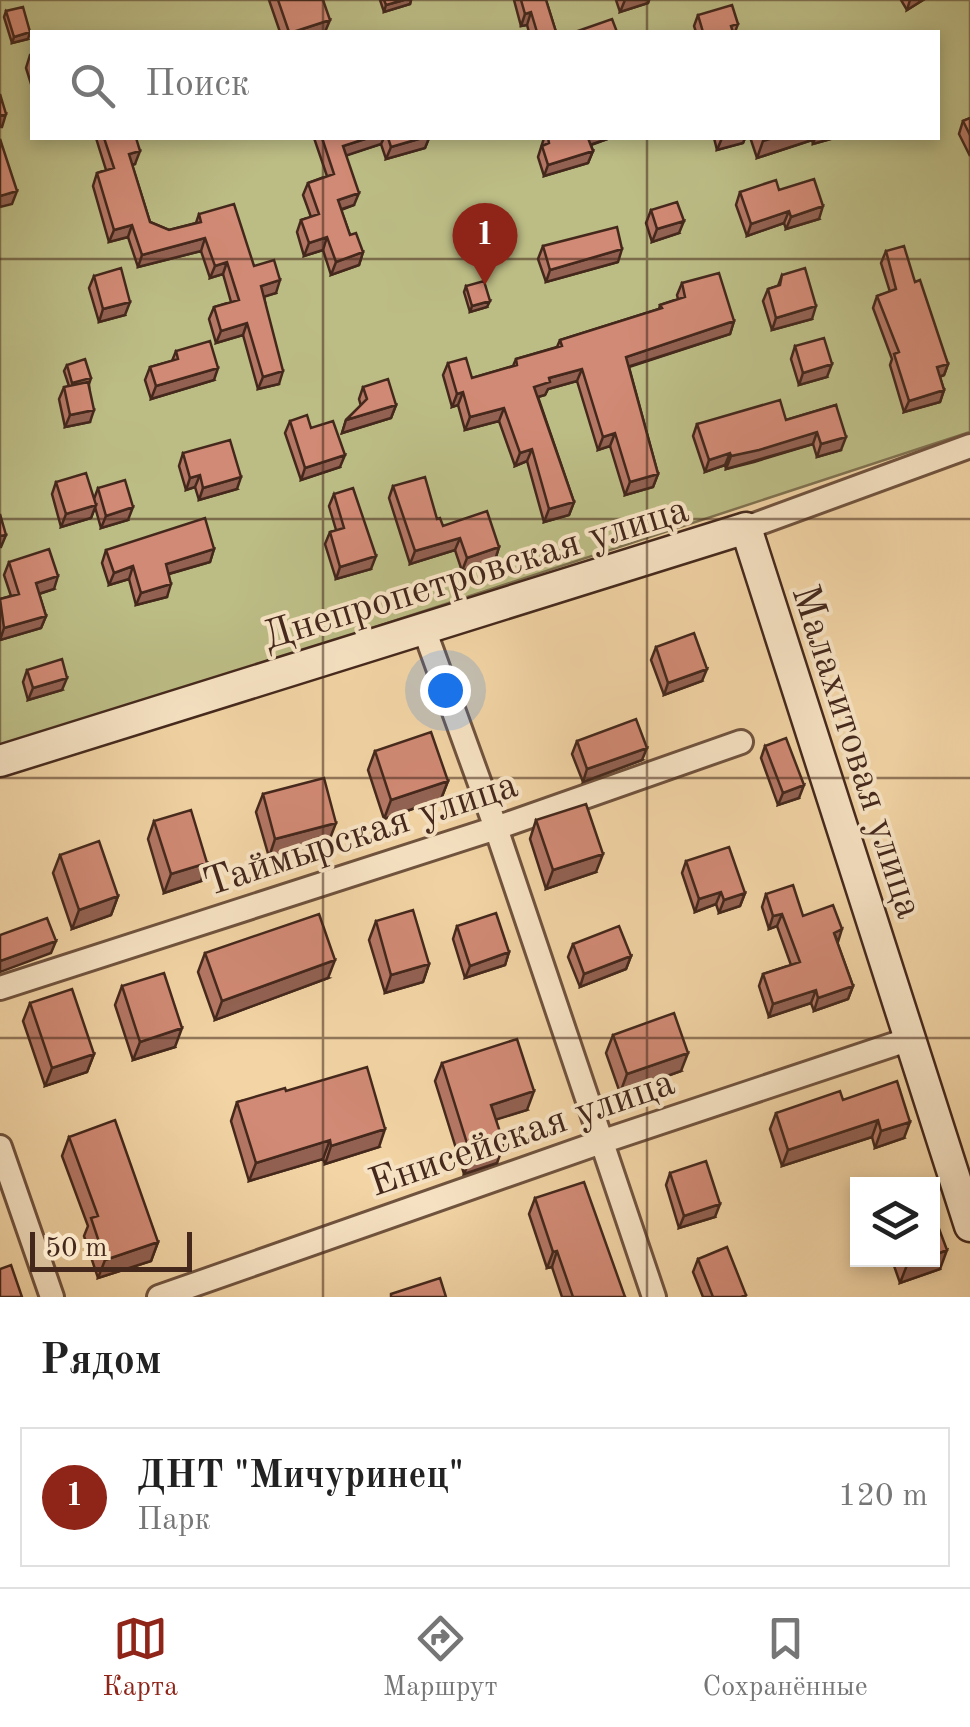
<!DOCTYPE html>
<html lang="ru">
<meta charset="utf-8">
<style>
body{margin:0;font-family:"Old Standard TT",serif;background:#f2f2f2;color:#222}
.controls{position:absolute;right:30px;bottom:30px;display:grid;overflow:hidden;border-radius:0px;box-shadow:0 5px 15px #0003}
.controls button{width:90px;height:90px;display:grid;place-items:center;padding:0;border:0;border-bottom:2px solid #e0e0e0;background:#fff;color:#222;font:50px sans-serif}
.scale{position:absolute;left:30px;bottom:25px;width:162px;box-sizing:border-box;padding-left:10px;border:5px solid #44281c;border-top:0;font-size:28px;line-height:35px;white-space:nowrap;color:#44281c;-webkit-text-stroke:8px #f7e3c4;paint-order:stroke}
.you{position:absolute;left:445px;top:690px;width:35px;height:35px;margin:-25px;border:8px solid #fff;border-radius:50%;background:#1a73e8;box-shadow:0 0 0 15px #1a73e833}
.badge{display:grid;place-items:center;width:65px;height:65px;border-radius:50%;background:#8f2418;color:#fff;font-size:32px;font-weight:700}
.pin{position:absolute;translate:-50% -82px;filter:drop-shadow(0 2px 5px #0008)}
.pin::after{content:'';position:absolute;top:52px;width:35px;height:30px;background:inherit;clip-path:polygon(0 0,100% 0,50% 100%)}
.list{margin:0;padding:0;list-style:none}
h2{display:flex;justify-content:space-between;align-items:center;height:130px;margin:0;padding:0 40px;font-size:42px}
h2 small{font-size:32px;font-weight:400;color:#767676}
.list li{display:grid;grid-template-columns:65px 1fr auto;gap:30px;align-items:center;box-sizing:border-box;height:140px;margin:0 20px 20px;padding:0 20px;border:2px solid #e0e0e0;border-radius:0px}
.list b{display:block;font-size:38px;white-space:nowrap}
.list p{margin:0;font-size:32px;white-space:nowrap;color:#767676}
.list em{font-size:32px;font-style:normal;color:#767676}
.icon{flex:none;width:55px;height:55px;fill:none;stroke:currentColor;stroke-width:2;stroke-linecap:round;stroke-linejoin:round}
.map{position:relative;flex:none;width:970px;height:1297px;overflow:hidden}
.search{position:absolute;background:#fff;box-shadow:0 5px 15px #0003;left:30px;right:30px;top:30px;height:110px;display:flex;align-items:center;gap:25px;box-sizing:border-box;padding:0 35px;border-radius:0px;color:#767676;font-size:38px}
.sheet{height:290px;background:#fff}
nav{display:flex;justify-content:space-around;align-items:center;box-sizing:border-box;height:140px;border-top:2px solid #e0e0e0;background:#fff;font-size:28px;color:#767676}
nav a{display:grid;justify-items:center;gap:5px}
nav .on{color:#8f2418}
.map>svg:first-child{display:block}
</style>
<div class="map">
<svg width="970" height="1297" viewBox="0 0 970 1297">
<rect width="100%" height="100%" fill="#f2d4a5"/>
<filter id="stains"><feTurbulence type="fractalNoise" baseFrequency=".002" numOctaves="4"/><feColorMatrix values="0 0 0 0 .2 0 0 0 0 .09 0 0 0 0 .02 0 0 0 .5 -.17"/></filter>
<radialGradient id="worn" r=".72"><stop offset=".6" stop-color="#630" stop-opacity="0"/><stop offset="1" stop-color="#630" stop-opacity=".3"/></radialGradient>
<!-- green -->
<path fill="#bcbc85" stroke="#807250" stroke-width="2.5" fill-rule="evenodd" d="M0,0H970V432L0,750ZM32,32H938V138H32Z"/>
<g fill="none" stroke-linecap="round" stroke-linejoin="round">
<defs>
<path id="street" d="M746,528L970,446
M424,629L496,828L654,1297
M0,988L496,828L741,742
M0,1147L52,1297
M159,1297L601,1142L910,1039"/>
<path id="secondary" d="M0,761L746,528L970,1226"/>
</defs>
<!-- street casing -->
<use href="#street" stroke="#70533e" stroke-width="28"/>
<!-- secondary casing -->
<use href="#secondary" stroke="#44281c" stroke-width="35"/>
<!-- street -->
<use href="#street" stroke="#f7e3c4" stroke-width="22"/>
<!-- secondary -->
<use href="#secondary" stroke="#f7e3c4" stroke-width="30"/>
</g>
<!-- wall -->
<path fill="#b47765" stroke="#44281c" stroke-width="2.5" d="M269,0H323L325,32H280Z
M380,0H411L410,4L384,12Z
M514,0H546L556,32H529L527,25L521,26Z
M616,0H649L648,3L620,12Z
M901,0H923L907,10Z
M6,11L28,39L12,43L4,17Z
M698,15L738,24L735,32H696L694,26Z
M30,55H32V87L26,68Z
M970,118V156L959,134L963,121Z
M96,138H136L135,164L132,165L150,222L169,230L196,223L199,214L254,266L276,293L264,296L279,384L258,389L243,335L216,343L209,319L214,307L231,302L223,274L210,278L201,251L138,267L128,237L109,242L93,186L97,173L106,170Z
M314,138H429L425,148L386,159L381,144L346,155L354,205L341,210L350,235L363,252L359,265L331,275L323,250L304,256L297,232L301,220L311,217L303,195L308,183L327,176Z
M544,138H610L591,145L593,151L588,163L544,176L538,157Z
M714,138H745L743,143L717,150Z
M752,138H834L813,144L812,140L757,158L751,140Z
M779,190L819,219L786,229L784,223L747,236L736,205L740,192Z
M651,210L679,233L652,242L646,223Z
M543,246L618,262L546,282L538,259Z
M886,251L915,282L948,364L944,375L940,377L944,390L940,402L904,412L890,365L892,359L873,308L877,296L890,292L881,263Z
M782,275L812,319L772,330L763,301L768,289L778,286Z
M94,276L125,315L99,322L89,288Z
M682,283L734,321L730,334L629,367L658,474L653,487L625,495L610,446L598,450L577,381L548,389L545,395L538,397L574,502L569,515L544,522L527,461L515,466L499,421L465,430L458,405L452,407L443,375L448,363L472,378L513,366L516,359L557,347L560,340L659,309L660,305L678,299L677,295Z
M466,286L487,307L470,312L464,292Z
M795,346L827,377L799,385L791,359Z
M176,351L214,380L151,399L145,380L150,367L172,361Z
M67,365L91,378L89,384L90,422L65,427L59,399L64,387L69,386L64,371Z
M363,387L396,405L391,418L342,433L346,420L361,406L359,399Z
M836,405L841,450L817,457L813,444L754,462L726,469L725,465L705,472L693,436L697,424L786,420Z
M290,421L311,428L340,467L301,480L285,433Z
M183,453L237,489L199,500L195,487L186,490L179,466Z
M56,482L94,499L98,488L128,520L101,528L95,507L91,518L61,527L52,494Z
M393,486L437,519L443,526L499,547L495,560L462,571L455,550L410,564L389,498Z
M334,494L371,569L336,579L325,544L330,532L336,530L329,506Z
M214,549L210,562L169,574L167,597L136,605L129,579L109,585L102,563L106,550Z
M9,562L54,589L39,594L46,616L41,628L0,640V599L11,596L4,575Z
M656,647L702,681L664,695L651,660Z
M27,670L62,690L28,700L23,682Z
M577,741L642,760L583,782L572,754Z
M765,746L799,798L778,805L761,758Z
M375,751L448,781L441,799L384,819L368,770Z
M263,794L329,841L269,857L256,812Z
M536,820L596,872L546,889L530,839Z
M154,821L201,881L164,893L148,839Z
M60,855L118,896L111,915L72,929L53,873Z
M686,861L745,893L740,906L719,913L716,904L695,912L682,873Z
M766,894L803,916L837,942L853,986L848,999L814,1011L811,1003L769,1017L759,986L763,974L791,965L777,926L769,929L762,907Z
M376,921L429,964L423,982L385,993L369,940Z
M457,926L509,952L505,965L465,978L453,939Z
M573,944L631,956L626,969L580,987L568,957Z
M205,953L328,978L215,1020L198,972Z
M122,986L175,1047L133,1060L115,1005Z
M30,1003L94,1054L87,1072L45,1086L23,1021Z
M613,1035L681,1071L620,1093L606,1053Z
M442,1063L527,1110L496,1119L497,1163L464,1174L435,1081Z
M286,1091L379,1147L325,1164L323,1159L249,1181L231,1121L237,1102Z
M843,1100L904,1138L875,1148L872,1137L782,1166L770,1129L776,1113Z
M69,1137L158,1242L151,1261L98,1278L84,1236L88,1226L62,1156Z
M670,1173L715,1217L679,1228L666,1185Z
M535,1198L625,1297H562L552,1267L547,1268L529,1214Z
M698,1259L746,1295L745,1297H703L693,1272Z
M892,1260H932L940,1269L900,1283Z"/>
<!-- shaded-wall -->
<path fill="#926152" stroke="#44281c" stroke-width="2.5" d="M404,0H411L410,4L384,12L386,5Z
M625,0H649L648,3L620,12Z
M910,0H923L907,10Z
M531,12L527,25L521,26L525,14Z
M330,20L325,32H293Z
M30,32L28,39L12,43L14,37Z
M6,114L2,127H0V116Z
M368,138H384L381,144L339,158L343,146Z
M422,138H429L425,148L386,159L391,147Z
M587,138H610L584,147Z
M722,138H745L743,143L717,150Z
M773,138H812V140L757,158L763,141Z
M815,138H834L813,144Z
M140,151L135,164L125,167L129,154Z
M593,151L588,163L544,176L548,165Z
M17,191L12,204L0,207V196Z
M359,193L354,205L333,212L338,200Z
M823,206L819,219L786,229L791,217Z
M789,211L784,223L747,236L751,224Z
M684,221L679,233L652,242L657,229Z
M132,225L128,237L109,242L114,230Z
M327,237L323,250L304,256L309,243Z
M205,238L201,251L138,267L142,255Z
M622,249L618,262L546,282L550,270Z
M363,252L359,265L331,275L336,262Z
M227,262L223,274L210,278L215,266Z
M280,280L276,293L257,299L261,286Z
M490,301L487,307L470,312L472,306Z
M130,302L125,315L99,322L103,309Z
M816,306L812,319L772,330L776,318Z
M734,321L730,334L621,369L626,357Z
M247,323L243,335L216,343L221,331Z
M832,364L827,377L799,385L803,373Z
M948,364L944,375L933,379L937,367Z
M218,368L214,380L151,399L156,386Z
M582,369L577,381L548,389L545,395L530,399L534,387L549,378Z
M283,371L279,384L258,389L263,377Z
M944,390L940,402L904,412L909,401Z
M463,392L458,405L452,407L457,394Z
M396,405L391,418L342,433L346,420Z
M504,408L499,421L465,430L470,417Z
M94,410L90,422L65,427L70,415Z
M817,432L813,444L726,469L731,456Z
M615,433L610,446L598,450L603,437Z
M846,437L841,450L817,457L821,444Z
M532,449L527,461L515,466L520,453Z
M730,453L725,465L705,472L709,460Z
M345,455L340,467L301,480L305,468Z
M658,474L653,487L625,495L630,482Z
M200,475L195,487L186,490L190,478Z
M241,477L237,489L199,500L203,488Z
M574,502L569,515L544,522L549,509Z
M96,505L91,518L61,527L66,514Z
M133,507L128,520L101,528L106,516Z
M6,535L1,547H0V536Z
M460,538L455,550L410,564L415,551Z
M499,547L495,560L462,571L467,558Z
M214,549L210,562L161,576L166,564Z
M376,556L371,569L336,579L340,567Z
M133,566L129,579L109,585L114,573Z
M58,576L54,589L32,596L36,583Z
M171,584L167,597L136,605L141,593Z
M46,616L41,628L0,640L4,628Z
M707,669L702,681L664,695L668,683Z
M67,678L62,690L28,700L33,688Z
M647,748L642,760L583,782L587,769Z
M448,781L441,799L384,819L391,800Z
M804,785L799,798L778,805L783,793Z
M336,823L329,841L269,857L275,839Z
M603,854L596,872L546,889L553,870Z
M207,863L201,881L164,893L171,874Z
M721,892L716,904L695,912L699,899Z
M745,893L740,906L719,913L724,900Z
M118,896L111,915L72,929L79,910Z
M782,914L777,926L769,929L773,916Z
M842,929L838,942L834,933Z
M56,941L51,953L0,972V961Z
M509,952L505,965L465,978L470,966Z
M631,956L626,969L580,987L584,974Z
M335,960L328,978L215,1020L222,1001Z
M429,964L423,982L385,993L391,975Z
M853,986L848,999L814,1011L818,998Z
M816,990L811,1003L769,1017L773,1004Z
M182,1028L175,1047L133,1060L140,1042Z
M688,1053L681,1071L620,1093L627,1074Z
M94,1054L87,1072L45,1086L52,1068Z
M534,1091L527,1110L485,1123L491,1105Z
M878,1120L872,1137L782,1166L788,1150Z
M910,1122L904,1138L875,1148L881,1131Z
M385,1129L379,1147L325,1164L331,1146Z
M330,1140L323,1159L249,1181L256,1163Z
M504,1144L497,1163L464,1174L471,1156Z
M720,1204L715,1217L679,1228L684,1216Z
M158,1242L151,1261L98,1278L105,1260Z
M947,1250L940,1269L900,1283L907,1265L921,1260H932V1256Z
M557,1251L552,1267L547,1268L553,1252Z"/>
<!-- building -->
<path fill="#d18a75" stroke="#44281c" stroke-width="2.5" d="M278,0H323L330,20L293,32H289Z
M384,0H404L386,5Z
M521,0H546L556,32H537L531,12L525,14Z
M732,5L738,24L731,26L733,32H703L698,15Z
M23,7L30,32L14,37L6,11Z
M612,19L617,32H575Z
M0,94L6,114L0,116Z
M970,118V135L963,121Z
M104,138H136L140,151L129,154L150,222L169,230L201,222L199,214L234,204L254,266L274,260L280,280L261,286L283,371L263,377L247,323L221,331L214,307L239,300L227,262L215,266L205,238L142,255L132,225L114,230L97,173L114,168Z
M322,138H368L343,146L359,193L338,200L350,235L356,233L363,252L336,262L327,237L309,243L301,220L319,214L308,183L334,174Z
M388,138H422L391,147Z
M548,138H588L593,151L548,165L542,146L549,143Z
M0,139L17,191L0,196Z
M814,179L823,206L791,217L789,211L751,224L740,192L776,180L779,190Z
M677,202L684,221L657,229L651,210Z
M617,227L622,249L550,270L543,246Z
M904,246L915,282L920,280L948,364L937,367L944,390L909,401L894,354L899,352L877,296L896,289L886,251Z
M121,268L130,302L103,309L94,276Z
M805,268L816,306L776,318L768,289L780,285L782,275Z
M719,273L734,321L626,357L658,474L630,482L615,433L603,437L582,369L549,378L550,382L534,387L574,502L549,509L532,449L520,453L504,408L470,417L463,392L457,394L448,363L466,358L472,378L517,365L516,359L562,346L560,340L662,308L660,305L685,297L682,283Z
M484,281L490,301L472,306L466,286Z
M824,338L832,364L803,373L795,346Z
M210,341L218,368L156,386L150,367L178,359L176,351Z
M85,359L91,378L72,383L67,365Z
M388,379L396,405L346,420L367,399L363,387Z
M88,382L94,410L70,415L64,387Z
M780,400L786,420L836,405L846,437L821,444L817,432L759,450L731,456L730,453L709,460L697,424Z
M307,415L311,428L333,421L345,455L305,468L290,421Z
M230,440L241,477L203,488L200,475L190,478L183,453Z
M86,473L96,505L66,514L56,482Z
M425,477L437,519L440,518L443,526L487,511L499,547L467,558L460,538L415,551L393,486Z
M125,480L133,507L106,516L98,488Z
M353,488L376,556L340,567L330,532L344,528L334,494Z
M0,514L6,535L0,536Z
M205,518L214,549L166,564L171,584L141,593L133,566L114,573L106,550Z
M49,549L58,576L36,583L46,616L4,628L0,599L19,594L9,562Z
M694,633L707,669L668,683L656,647Z
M62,659L67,678L33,688L27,670Z
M636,719L647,748L587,769L577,741Z
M431,732L448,781L391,800L375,751Z
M786,738L804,785L783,793L765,746Z
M324,778L336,823L275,839L263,794Z
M586,804L603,854L553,870L536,820Z
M191,810L207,863L171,874L154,821Z
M99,841L118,896L79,910L60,855Z
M729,847L745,893L724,900L721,892L699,899L686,861Z
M793,885L803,916L833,905L842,929L834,933L853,986L818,998L816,990L773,1004L763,974L800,962L782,914L773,916L766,894Z
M413,910L429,964L391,975L376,921Z
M496,913L509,952L470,966L457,926Z
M319,914L335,960L222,1001L205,953Z
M47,918L56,941L0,961V935Z
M619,926L631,956L584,974L573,944Z
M164,973L182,1028L140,1042L122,986Z
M72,989L94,1054L52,1068L30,1003Z
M674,1013L688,1053L627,1074L613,1035Z
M517,1039L534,1091L491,1105L504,1144L471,1156L442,1063Z
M367,1067L385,1129L331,1146L330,1140L256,1163L237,1102L285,1088L286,1091Z
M897,1081L910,1122L881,1131L878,1120L788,1150L776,1113L840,1091L843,1100Z
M115,1120L158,1242L105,1260L91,1218L98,1216L69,1137Z
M706,1161L720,1204L684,1216L670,1173Z
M584,1182L625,1297H573L557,1251L553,1252L535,1198Z
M932,1210L947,1250L932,1256Z
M727,1247L746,1295L741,1297H713L698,1259Z
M905,1260H921L907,1265Z
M11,1265L22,1297H0V1269Z
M440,1278L446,1297H391V1294Z"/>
<!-- grid -->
<path fill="none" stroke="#44281c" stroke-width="2.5" stroke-opacity="0.55" d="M323,0V32M647,0V32M323,138V1297M647,138V1297M0,259H970M0,519H970M0,778H970M0,1038H970"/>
<g text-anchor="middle" stroke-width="8" stroke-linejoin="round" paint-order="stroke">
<!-- street labels -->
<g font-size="40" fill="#44281c" stroke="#f7e3c4">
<text transform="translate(475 571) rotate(-17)" y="14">Днепропетровская улица</text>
<text transform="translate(859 751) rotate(72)" y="14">Малахитовая улица</text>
<text transform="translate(360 832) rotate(-18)" y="14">Таймырская улица</text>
<text transform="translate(521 1131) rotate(-19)" y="14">Енисейская улица</text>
</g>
</g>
<rect width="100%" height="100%" filter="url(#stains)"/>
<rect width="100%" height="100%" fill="url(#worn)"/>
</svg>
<div class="controls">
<button><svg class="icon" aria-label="layers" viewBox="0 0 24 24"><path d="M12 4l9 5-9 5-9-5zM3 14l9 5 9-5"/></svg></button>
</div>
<div class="scale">50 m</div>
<div class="you"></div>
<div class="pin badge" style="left:485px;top:285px">1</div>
<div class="search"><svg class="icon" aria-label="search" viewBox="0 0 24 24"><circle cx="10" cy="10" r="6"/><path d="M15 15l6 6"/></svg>Поиск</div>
</div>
<section class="sheet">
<h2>Рядом<small></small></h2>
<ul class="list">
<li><span class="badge">1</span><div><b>ДНТ &quot;Мичуринец&quot;</b><p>Парк</p></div><em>120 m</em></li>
</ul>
</section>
<nav>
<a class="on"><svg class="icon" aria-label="map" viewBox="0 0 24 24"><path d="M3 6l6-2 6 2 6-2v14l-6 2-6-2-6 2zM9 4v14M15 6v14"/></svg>Карта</a>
<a><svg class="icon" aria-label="directions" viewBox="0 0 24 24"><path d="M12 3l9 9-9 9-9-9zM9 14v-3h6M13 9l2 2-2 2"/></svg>Маршрут</a>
<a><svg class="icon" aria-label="saved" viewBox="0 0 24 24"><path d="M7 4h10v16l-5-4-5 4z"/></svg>Сохранённые</a>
</nav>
